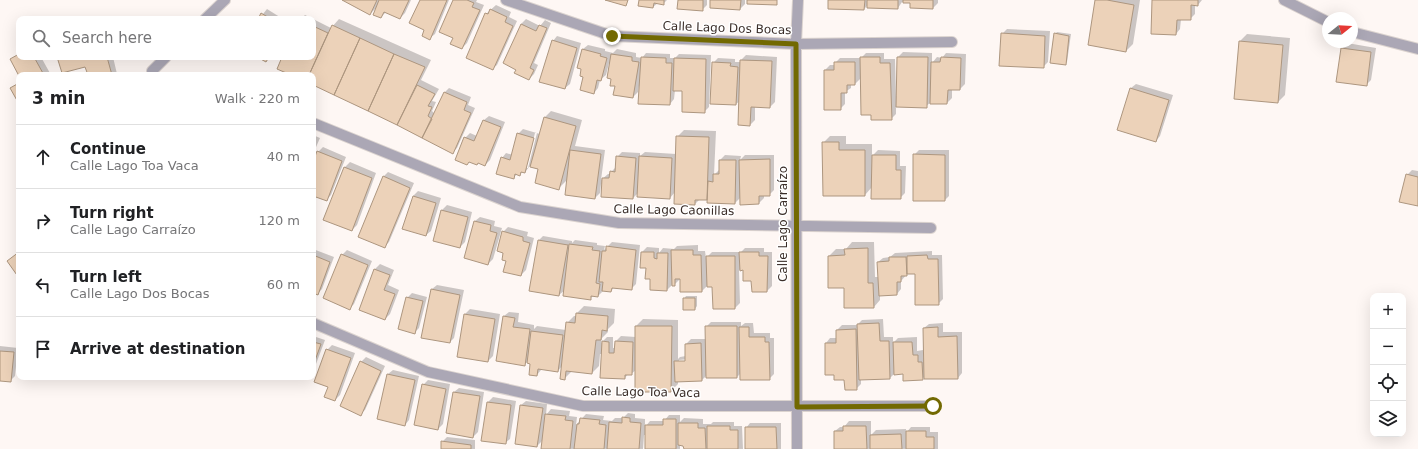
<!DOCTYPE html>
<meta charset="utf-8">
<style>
body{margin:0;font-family:"DejaVu Sans",sans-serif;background:#f2f2f2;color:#202124}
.controls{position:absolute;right:12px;bottom:12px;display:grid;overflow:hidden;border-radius:8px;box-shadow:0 4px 16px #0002}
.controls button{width:36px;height:36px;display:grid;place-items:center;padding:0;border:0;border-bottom:1px solid #e0e0e0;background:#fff;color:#202124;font:20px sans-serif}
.compass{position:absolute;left:1322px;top:12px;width:36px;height:36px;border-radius:50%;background:#fff;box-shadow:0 4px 16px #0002;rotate:72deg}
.stop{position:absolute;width:12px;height:12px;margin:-9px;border:3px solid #726901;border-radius:50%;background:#fff}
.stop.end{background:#726901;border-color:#fff;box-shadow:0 1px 4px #0008}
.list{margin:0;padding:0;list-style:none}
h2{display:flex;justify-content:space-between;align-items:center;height:52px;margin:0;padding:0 16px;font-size:17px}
h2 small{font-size:13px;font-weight:400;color:#757577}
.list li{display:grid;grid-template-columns:26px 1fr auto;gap:12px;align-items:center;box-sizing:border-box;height:64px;padding:0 16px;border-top:1px solid #e0e0e0}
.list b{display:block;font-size:15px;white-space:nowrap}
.list p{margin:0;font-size:13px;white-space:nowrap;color:#757577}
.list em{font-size:13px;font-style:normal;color:#757577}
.icon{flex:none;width:22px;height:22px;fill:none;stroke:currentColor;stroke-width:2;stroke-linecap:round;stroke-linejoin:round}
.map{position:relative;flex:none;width:1418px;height:449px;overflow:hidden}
.search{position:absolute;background:#fff;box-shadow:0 4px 16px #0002;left:16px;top:16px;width:300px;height:44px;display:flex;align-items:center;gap:10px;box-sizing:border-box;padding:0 14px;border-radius:8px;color:#757577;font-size:15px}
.panel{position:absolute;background:#fff;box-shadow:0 4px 16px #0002;left:16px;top:72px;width:300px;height:308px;border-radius:8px}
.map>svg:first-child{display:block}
</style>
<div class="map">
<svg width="1418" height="449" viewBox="0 0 1418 449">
<rect width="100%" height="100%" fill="#fef7f4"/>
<!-- shadow -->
<path fill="#0003" fill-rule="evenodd" d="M343,0H411L405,13L400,18L386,12L381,17L378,6L370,14Z
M421,0H449L435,34L430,38L425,30Z
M454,0H477L476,2L484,5L467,43L462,48L454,38Z
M640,0H667L663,4L658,3L653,7Z
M679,0H707V5L702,10Z
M711,0H745V4L740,9Z
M829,0H938V3L933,8L911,2H902L898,8L868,5L864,9Z
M1096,0H1140L1133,44L1126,51Z
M1153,0H1202L1198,5H1195V14L1190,19H1181L1180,29L1176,34Z
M496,5L511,12L509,17L517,21L497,65L492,69L486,14Z
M267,9L283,19H259Z
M305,15L313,19H301Z
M313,19L331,28L339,19L431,60L421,80L439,89L432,101L436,102L432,111L435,114L445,92L449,88L471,97L468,105L475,108L457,148L453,152L313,84V75H293L283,57H313Z
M526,19L540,26L545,20L551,23L534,63L538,65L534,74L529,79L517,69L521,24Z
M1007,29L1050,31L1048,62L1043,67L1002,34Z
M1057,32L1071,34L1067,62L1065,64L1055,34Z
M1247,34L1290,38L1285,95L1278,102L1235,98L1240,41Z
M557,36L581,43L570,84L565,88L553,41Z
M1347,43L1376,48L1371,80L1366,85L1337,81L1342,48Z
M588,45L605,49V51L613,53L617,49L636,53V57L642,58L646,53L670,54V58H675L679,54L711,55L709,107L704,112L683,90H675L674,99L670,104L640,86H639L638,92L633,97L616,86L612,78L610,64L609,63L606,75L600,80L598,88L594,93L584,76L583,49Z
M903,52L932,53V63L937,57L942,58L946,53L966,54L965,84L960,89H952V98L947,103H930L926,106H896V114L891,119L861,78L855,84H851V88L845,92V104L840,109L825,70L830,65H835V63L840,58H861L866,53H884V59H895L896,96H897L898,57Z
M19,53V57H41L51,75H19L11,60Z
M746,55L777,57L775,102L770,107L755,106V120L750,125L740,101L736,104L713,63L718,58L735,59V62H741V60Z
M58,57H113L117,74L89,75L86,65Z
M1136,84L1173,95L1160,136L1156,141L1131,88Z
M551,111L582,120L575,146L605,150L601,180L608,174H611V172L616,167L617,157L622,152L640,153V156L645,152L676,154L677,137L684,130L716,131L714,175L719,170L720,160L725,155L741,156L740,160L745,155H774V190L769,195H764V198L759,203L741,197L735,203L708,197L706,199H700L695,204L675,203V192L670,198L638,193L633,198L601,184L600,193L595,198L567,180L559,188L539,169L530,166L525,172L523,171L520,174H517L514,177L502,158L506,153L513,155L518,134L523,129L540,134L544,118ZM535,133H537L528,168H526Z
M489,116L505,122L490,160L485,165L479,162L470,161L467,164L465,138L470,133L477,136L484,120Z
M313,135L320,138L313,154Z
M830,136H846V144H872V156L878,150L900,151V166H906L905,193L900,198L872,187L865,195L823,143Z
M323,147L346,157L331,195L326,200L313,195V165L318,152Z
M919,150H949V196L945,200L914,155Z
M350,162L376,173L357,225L352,230L325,220L345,167Z
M1412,170L1418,171V205L1407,175Z
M388,172L414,183L389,242L384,247L383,177Z
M418,191L441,198L431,231L426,235L413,196Z
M447,205L472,212L465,242L460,247L435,241L442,210Z
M480,217L495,221L494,226L502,228L493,259L488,264L475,221Z
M508,227L528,232L527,236L534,238L526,270L521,275L507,260L505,252L503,232Z
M543,236L572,241V243L575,240L597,243V245L605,246L604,250L612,242L640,245L636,284L631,289L614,287L611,291H603L598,296L594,295L590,299L565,290L559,295L538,241Z
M852,242H874L875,277H879L878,262L883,258L890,257L895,253L932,251V255H942L943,299L938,304L916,273H908L901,281V289L897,294L880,295V300L874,307L845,287L829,256L836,249H846Z
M698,245V251H705L706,258L712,252H739V254L745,248H764V252H772V286L767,291H752V280L744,269L739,270L740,303L735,308L713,285L707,286L702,291L681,278L674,285H672L667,290L652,278L642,252L647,247L659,248V253L663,248L674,249L677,246Z
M313,249L334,257L322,289L317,294L313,292Z
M347,250L372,261L354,304L349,309L342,255Z
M380,264L394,270L388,285L399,290L390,314L385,319L360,309L375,269Z
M437,285L464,290L454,338L450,342L432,289Z
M412,293L427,297L419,328L414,333L407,298Z
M686,296H697V306L695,309L684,299Z
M584,306L615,309L614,323L608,329V332L602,338L601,343L607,337H613V348H615L616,341L621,336L636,337V326L643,319L678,320V359L680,357L686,356V344L691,339H706V327L711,322H741V326L745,323H753L754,333H770V338H774V374L769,379L740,374L737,377H707V375L702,380L678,381V384L671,391L636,370L631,374H628L625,378L602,354H600L599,366L592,373L572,371L565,378L562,366L558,371L542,368L541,370L537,375L531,363L527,362L524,365L504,316L509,312L519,313L518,322L534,325V329L537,326L566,330L567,323L574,316H577V313ZM690,359L691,361L679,362V360Z
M470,309L500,314L493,356L488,361L458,356L465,314Z
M883,319L884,337H893V343L898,338L917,337V351L923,350V358L925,357L924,328L929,324L943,323V332H962V373L958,378L925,376L922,379L904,373L894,374L890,378L861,379V384L856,389L845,379L835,373L826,343L830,338H837V330L842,325H857L862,320Z
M313,336L325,340L313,372Z
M332,345L355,353L340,395L335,400L329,386L327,350Z
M0,346L18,348L15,376L10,381L0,380Z
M366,357L385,366L365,410L360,414L361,362Z
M393,370L419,376L409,420L405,425L388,374Z
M428,380L450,384L443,424L438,429L423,385Z
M459,388L484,392L478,432L473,437L454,392Z
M493,397L516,401L510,439L505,443L482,440L488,402Z
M526,401L547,404L546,415L551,409L570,411L569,416L577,417L576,425L586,414L604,416L603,420L612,421L615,418H623L628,413L635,414V418L645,419V427L650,421H664L669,415H680V422L684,418L703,419V424H711L713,422H734V426H742L743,449H685L684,445H680V449H646V435H644L643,449H542L543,440L537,446L521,405Z
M849,421H871V435L876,430L906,429V433L911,427H930V432H938V449H835V431L840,427H844Z
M750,423H781V449H746V428Z
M447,437L475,440V449H442V442Z"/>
<!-- building -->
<path fill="#ecd2b9" stroke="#ad967f" d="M342,0H377L370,15Z
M379,0H409L400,19L384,12L381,18L373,15Z
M420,0H447L430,40L422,36L424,30L409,23Z
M453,0H467L474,3L472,7L480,10L462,49L450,44L453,38L439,32Z
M605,0H628L626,6Z
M639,0H664V5L654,3L653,8L638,6Z
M678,0H703V11L677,9Z
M710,0H741L740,10L710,8Z
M747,0H777V5L747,4Z
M828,0H865L864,10L828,9Z
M867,0H898V9L867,8Z
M903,0H933V9L910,8V3H903Z
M1095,0H1107L1134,5L1126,52L1088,45Z
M1152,0H1198V6L1191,5V20H1177L1176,35L1151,34Z
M490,9L507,17L505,22L513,26L493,70L466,58L485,13L488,14Z
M261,13L271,19H258Z
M521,24L536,31L539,25L547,28L530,68L534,70L529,80L514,73L516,70L503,63Z
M332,25L360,38L334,95L313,85V75H309Z
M313,26L328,33L309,75H291L277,69L282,57H313Z
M1001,33L1045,36L1044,68L999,66Z
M1054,33L1069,36L1066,65L1050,63Z
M360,38L394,54L368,111L334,95Z
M552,40L577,48L565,89L539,82Z
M1239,41L1283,45L1278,103L1234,99Z
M1341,48L1371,52L1367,86L1336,82Z
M582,49L601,54L600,56L607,58L601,81L597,80L594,94L580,90L583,77L580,76L581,69L577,68Z
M19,54V57H34L44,75H19V76L10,59Z
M394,54L425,67L397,125L368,111Z
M611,54L632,57V61L639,62L633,98L613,95L615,86H610L611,79L607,78Z
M57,57H107L112,75H88L85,67L62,73Z
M257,57H269L266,62Z
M641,57L666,58V63H672L670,105L638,104Z
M860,57H880V63H890L892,120H871V115H861Z
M897,57H928L927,108L896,107Z
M941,57L961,58L960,90H948L947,104H930L931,62H940Z
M674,58L706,59L705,113L682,112V91H673Z
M740,60L772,61L770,108L751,107L750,126L738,125Z
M712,62L731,63L730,66L738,67L736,105L710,104Z
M834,62H855V85H847V93H841V110H824V70H834Z
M19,83V104L10,88Z
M417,85L435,94L428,106L432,107L428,116L432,119L422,138L397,125Z
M1130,88L1169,100L1156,142L1117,130Z
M444,92L467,102L464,110L471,113L453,154L422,138Z
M544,117L576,126L559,190L535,183L538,169L530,167Z
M483,120L501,127L485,166L478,163L477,165L469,162L467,165L455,160L464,137L474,141Z
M517,133L534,138L525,173L521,172L520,176L515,174L514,179L496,174L501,157L510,160Z
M676,136L709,137L707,200H695V205L674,204Z
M822,142H839V150H865V196H823Z
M570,150L601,154L595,199L565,195Z
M317,151L342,161L327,201L313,196V162Z
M913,154L945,155V201H913Z
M872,155H896V170H901V199H871Z
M616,156L636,158L633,199L601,197L602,178H609L610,171L615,172Z
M639,156L672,158L670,199L637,197Z
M770,159V196H759V204L740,205L739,160Z
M719,160H736L735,204L707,203L708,181L713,182V174H719Z
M344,167L372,178L352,231L323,220Z
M1406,174L1418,177V206L1399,202Z
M383,176L410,188L385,248L358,237Z
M413,196L436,203L426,236L402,229Z
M441,210L468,217L460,248L433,241Z
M474,221L491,225L490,231L497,233L488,265L464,258Z
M502,231L523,237V241L530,243L521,276L503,272L506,261L502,260L503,253L497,251Z
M538,240L568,245L559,296L529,291Z
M569,244L593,247L592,250L600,251L596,283L600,284L598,297L591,296V300L563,296Z
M606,246L636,250L632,290L612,288L611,292L602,291L603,282H599L602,251H606Z
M868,248V283H873L874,308H844V288H828V256L845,255L844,249Z
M671,250H693V255H701L702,292H680V279H675V286H672Z
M19,252V278L7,261Z
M641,252H654V258L657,259V253H668L667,291L650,290V279H645L646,268H640Z
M739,252H759V256H768L767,292H752L751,281H743V270L740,271Z
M341,254L368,265L350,310L323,298Z
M313,255L330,262L318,295L313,293Z
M927,255L928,259H938L939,305H915V274H907V256Z
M706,256H735V309H713L712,287H707Z
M889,257H906L907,276H901V282H897V295L879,296L877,262L889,261Z
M374,269L390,275L384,290L395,294L385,320L359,310Z
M431,289L460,295L450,343L421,338Z
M406,297L423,301L415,334L398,329Z
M683,298H695V310H683Z
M576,313L608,316L607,331L602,330L601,340H596L592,374L566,371L565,380L560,379L566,322L575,323Z
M464,314L495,319L488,362L457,357Z
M503,316L515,318L513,327L530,329L525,366L496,361Z
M879,323L880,341H889L890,379L859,380L857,324Z
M635,326H672L671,392H635Z
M705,326H737V378H706Z
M739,327H749V337H765V342H769L770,380H740Z
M938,327V337L957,336L958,379H924L923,328Z
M856,329L857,390H845L844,380H834V375H825V343H836V330Z
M531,331L563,335L558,372L538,369L537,376L529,375L530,364L527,363Z
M602,341L609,342V353H614L615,341L633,342L632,375H625V379L600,378Z
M313,342L321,344L313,366Z
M893,342H912L913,355H918V362H922L923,380L903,381V374L894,375Z
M701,343L702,381L675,382L674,361H685V344Z
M326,349L351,358L335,401L324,397L328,387L314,382Z
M0,351L14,352L11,382L0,381Z
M360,361L381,371L361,416L340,406Z
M387,374L415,380L405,426L377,419Z
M422,384L446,389L438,430L414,425Z
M453,392L480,396L473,438L446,433Z
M487,402L511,405L506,444L481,441Z
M520,405L543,408L537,447L515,444Z
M545,414L566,416L565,420L573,421L570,449H541Z
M622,417L630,418V422L641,423L639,449H607L609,422L622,423Z
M580,418L600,420L599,424L606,425L604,449H574L577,424H579Z
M663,419H676V449H645V425H663Z
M678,423H698V428H705L706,449H684L683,446L678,445Z
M707,426H730V430H738V449H707Z
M843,426H866L867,449H834V431H843Z
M745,427H776L777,449H745Z
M906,431H926V437H934V449H906Z
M901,434L902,449H870V435Z
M441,441L471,445V449H441Z"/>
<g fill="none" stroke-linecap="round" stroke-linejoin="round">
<defs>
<path id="street" d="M506,0L612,36L796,44L952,42
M1284,0L1328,22
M205,19L225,0
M1352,32L1418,49
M152,71L166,57
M313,123L520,207L619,223L931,228
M313,323L428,372L583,406H933
M797,449L796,44L798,0"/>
</defs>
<!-- street casing -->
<use href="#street" stroke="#dbd3cf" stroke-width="12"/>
<!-- street -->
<use href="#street" stroke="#aba7b5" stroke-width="10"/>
</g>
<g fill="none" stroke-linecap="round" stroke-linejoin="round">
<!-- route -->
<path stroke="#726901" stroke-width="5" d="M612,36L796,44L797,407L933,406"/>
</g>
<g text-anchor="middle" stroke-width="3" stroke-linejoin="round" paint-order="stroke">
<!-- street labels -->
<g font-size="12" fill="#3a2d28" stroke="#fff">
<text transform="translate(727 28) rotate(2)" y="4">Calle Lago Dos Bocas</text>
<text transform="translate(674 210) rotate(1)" y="4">Calle Lago Caonillas</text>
<text transform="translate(783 224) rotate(-90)" y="4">Calle Lago Carraízo</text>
<text transform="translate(641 392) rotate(1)" y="4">Calle Lago Toa Vaca</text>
</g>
</g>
</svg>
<div class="controls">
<button>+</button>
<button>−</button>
<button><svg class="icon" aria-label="locate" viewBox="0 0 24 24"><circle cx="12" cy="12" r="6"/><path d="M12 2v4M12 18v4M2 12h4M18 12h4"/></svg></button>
<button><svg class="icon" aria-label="layers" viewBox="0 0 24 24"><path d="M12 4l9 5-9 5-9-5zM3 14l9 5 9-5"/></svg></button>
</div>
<svg class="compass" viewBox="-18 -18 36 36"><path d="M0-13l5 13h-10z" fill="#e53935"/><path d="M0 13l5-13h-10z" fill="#757577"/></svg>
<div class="stop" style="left:933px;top:406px"></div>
<div class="stop end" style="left:612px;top:36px"></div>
<div class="search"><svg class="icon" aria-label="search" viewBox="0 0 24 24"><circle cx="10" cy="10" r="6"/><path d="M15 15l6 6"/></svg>Search here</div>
<section class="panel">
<h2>3 min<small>Walk · 220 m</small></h2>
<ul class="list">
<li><svg class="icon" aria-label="ahead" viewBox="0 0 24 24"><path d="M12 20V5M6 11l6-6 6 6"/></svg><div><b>Continue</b><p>Calle Lago Toa Vaca</p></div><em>40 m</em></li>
<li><svg class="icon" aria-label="right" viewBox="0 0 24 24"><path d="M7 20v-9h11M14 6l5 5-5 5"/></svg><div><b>Turn right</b><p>Calle Lago Carraízo</p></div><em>120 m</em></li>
<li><svg class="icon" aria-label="left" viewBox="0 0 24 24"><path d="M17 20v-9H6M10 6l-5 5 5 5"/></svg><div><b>Turn left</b><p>Calle Lago Dos Bocas</p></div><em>60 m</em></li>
<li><svg class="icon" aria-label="arrive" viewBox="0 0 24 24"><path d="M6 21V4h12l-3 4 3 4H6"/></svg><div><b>Arrive at destination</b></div></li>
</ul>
</section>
</div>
